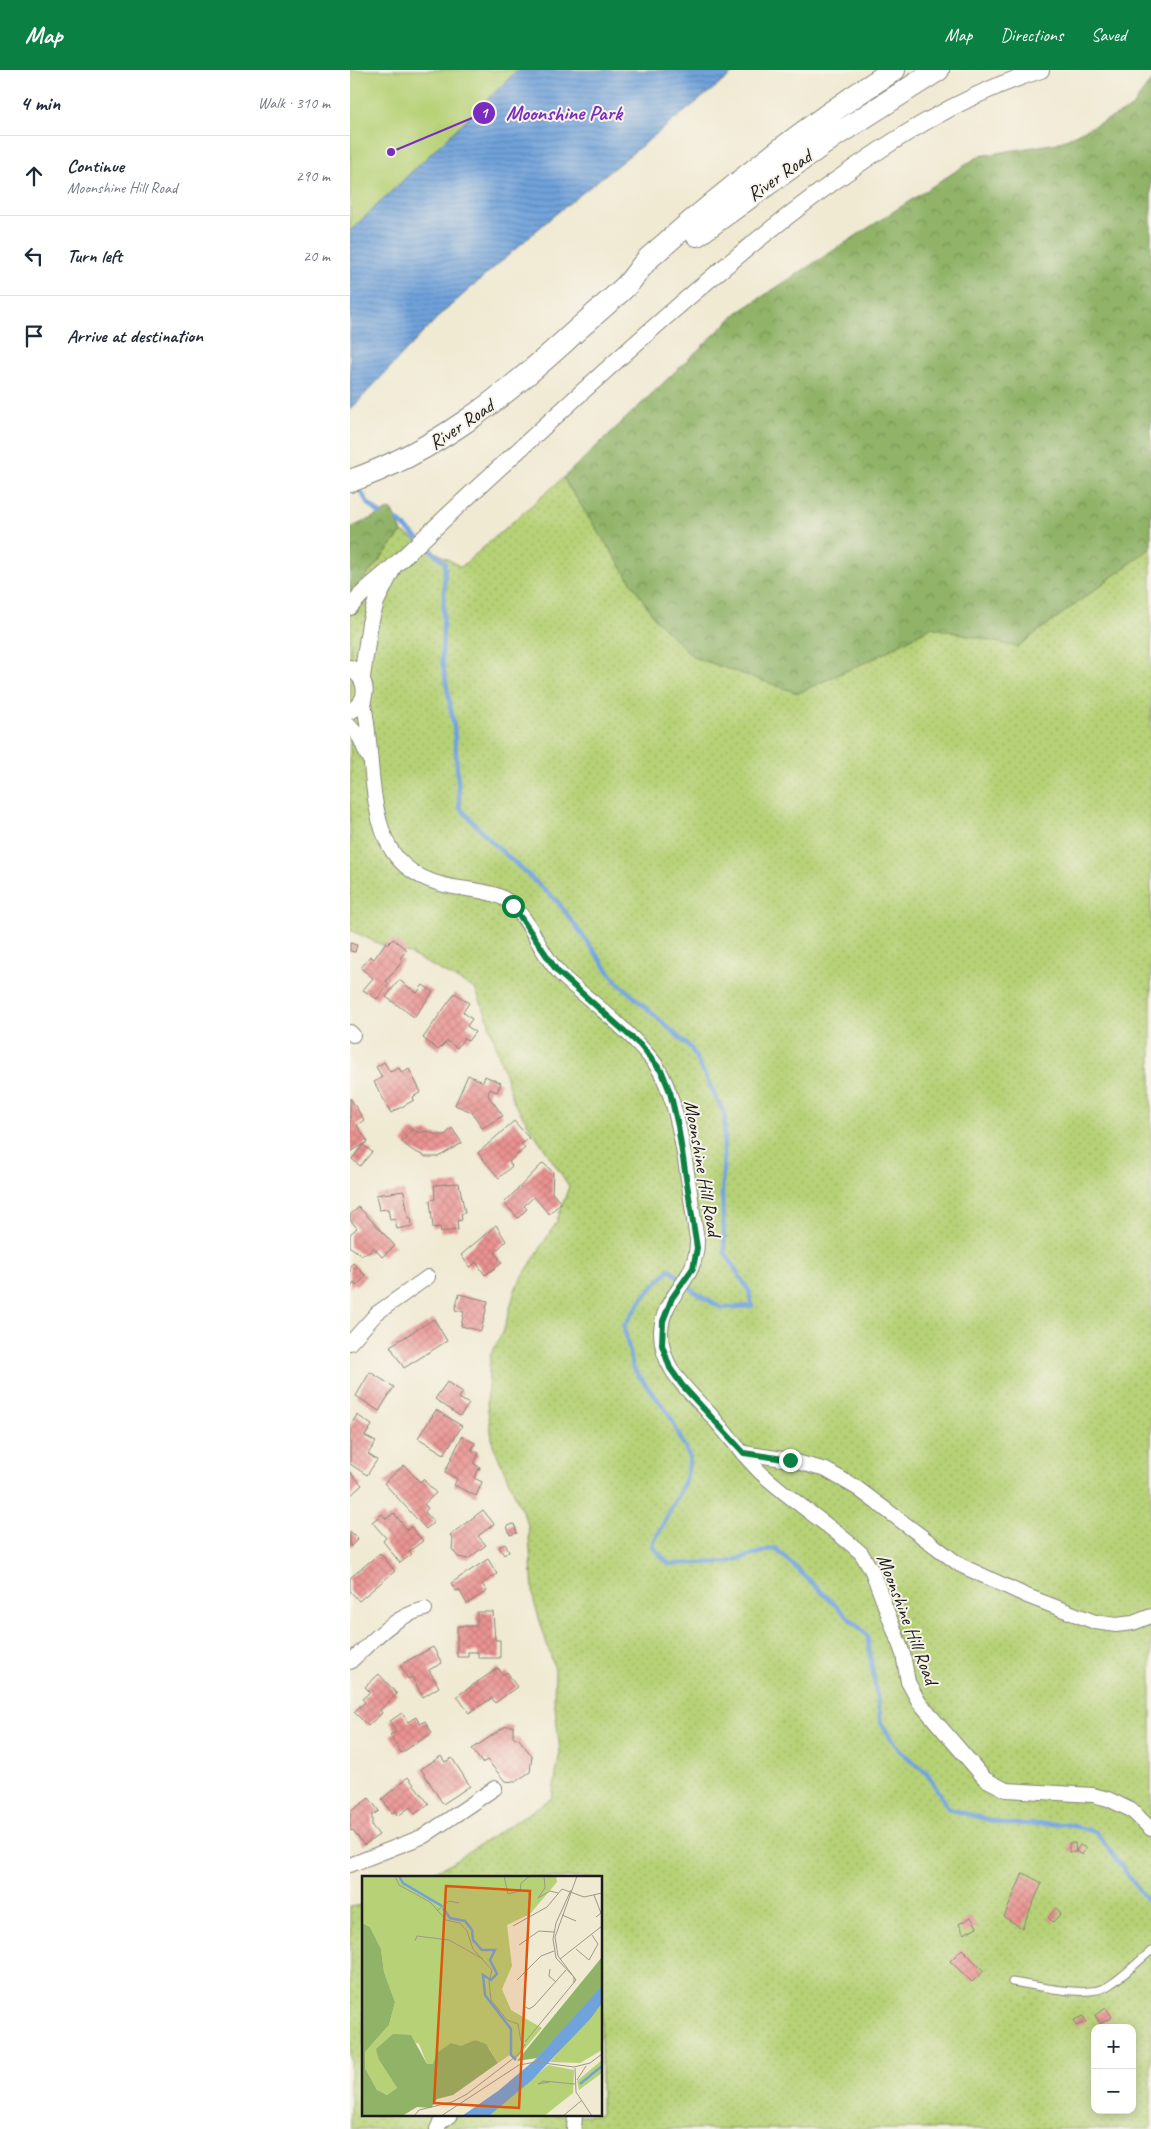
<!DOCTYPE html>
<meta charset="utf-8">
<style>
body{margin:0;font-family:Caveat,sans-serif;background:#f6f6f7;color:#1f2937}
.controls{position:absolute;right:15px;bottom:15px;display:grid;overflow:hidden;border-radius:10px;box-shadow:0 2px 12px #0003}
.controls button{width:45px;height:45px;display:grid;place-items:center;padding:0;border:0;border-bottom:1px solid #e0e1e3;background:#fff;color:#1f2937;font:25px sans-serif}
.stop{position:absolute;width:15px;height:15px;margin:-11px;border:4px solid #0b8043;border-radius:50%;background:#fff}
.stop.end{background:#0b8043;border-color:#fff;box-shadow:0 1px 5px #0008}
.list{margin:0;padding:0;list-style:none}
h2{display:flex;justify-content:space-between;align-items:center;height:65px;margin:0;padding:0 20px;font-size:21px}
h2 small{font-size:16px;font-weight:400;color:#747a83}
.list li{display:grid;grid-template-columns:32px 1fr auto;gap:15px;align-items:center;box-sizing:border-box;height:80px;padding:0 20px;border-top:1px solid #e0e1e3}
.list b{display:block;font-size:19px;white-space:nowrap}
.list p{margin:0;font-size:16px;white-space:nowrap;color:#747a83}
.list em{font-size:16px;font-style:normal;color:#747a83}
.icon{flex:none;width:28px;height:28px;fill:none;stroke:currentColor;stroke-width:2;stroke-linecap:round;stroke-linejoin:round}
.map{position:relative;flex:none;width:801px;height:2059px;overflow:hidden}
header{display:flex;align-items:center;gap:30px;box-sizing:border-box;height:70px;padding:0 25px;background:#0b8043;color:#fff}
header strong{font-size:24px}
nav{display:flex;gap:28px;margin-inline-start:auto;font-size:18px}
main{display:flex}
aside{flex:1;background:#fff}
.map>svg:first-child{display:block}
</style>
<header>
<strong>Map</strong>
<nav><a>Map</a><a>Directions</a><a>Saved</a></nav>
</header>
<main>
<aside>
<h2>4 min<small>Walk · 310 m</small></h2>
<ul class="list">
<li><svg class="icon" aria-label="ahead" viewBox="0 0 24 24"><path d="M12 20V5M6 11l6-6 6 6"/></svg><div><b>Continue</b><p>Moonshine Hill Road</p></div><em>290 m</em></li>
<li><svg class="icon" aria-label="left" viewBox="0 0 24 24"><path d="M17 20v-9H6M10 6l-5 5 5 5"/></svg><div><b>Turn left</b></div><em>20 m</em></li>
<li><svg class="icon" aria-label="arrive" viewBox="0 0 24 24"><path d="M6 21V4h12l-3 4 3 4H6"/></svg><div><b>Arrive at destination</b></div></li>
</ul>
</aside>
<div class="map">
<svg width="801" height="2059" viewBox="0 0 801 2059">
<defs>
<pattern id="grass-dots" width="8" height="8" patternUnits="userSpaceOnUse" patternTransform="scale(1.25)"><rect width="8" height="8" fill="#b6d176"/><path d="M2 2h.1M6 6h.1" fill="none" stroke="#9cb366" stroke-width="1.8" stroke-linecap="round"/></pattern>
<pattern id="forest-crowns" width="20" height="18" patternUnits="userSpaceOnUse" patternTransform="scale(1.25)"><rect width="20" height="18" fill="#90b367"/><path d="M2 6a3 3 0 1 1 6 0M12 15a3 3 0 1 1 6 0" fill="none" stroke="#759154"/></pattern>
<pattern id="water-rules" width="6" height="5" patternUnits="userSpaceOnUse" patternTransform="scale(1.25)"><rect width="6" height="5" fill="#70a2db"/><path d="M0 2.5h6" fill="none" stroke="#5b83b1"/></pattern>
<pattern id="building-cross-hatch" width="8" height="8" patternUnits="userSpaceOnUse" patternTransform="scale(1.25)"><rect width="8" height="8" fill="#e99291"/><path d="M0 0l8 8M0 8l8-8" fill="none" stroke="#c77d7c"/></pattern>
</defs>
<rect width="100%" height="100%" fill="#f7f3e8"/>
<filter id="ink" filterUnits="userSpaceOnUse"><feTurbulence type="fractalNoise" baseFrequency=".02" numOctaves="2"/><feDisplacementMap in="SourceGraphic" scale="10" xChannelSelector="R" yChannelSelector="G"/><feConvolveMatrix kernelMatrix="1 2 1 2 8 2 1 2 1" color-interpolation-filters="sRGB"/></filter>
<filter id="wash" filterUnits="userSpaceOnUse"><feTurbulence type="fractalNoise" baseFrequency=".0096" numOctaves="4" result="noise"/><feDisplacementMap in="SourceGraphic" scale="20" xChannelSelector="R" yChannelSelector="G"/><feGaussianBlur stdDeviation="1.12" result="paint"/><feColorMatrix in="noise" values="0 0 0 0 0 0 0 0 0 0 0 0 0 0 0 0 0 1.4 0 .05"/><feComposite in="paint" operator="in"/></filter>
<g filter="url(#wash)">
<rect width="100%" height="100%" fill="#f0ead3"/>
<!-- grass -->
<path fill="url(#grass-dots)" stroke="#697649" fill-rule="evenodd" d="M213,408L306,549L343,586L525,588L581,557L667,577L801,478V2059H0V1837L14,1835V2045H251V1808H73L101,1793L202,1728L210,1681L204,1629L205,1600L184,1532L178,1455L143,1375L137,1334L140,1286L154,1259L166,1217L206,1153L219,1116L164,1033L136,944L125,919L58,883L32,875L0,860V526L52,462L111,497ZM745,1958H782V2040H745Z"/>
<!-- forest -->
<path fill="url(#forest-crowns)" stroke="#566842" d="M801,11V478L667,577L581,557L525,588L448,623L343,587L306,550L213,408L387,243L629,86L707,73L780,39Z
M41,439L52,462L0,526V458Z"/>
<!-- green -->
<path fill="#b6d176" stroke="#697649" d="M0,0H168L0,161Z"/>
<!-- water -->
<path fill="url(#water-rules)" stroke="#465f7c" d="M168,0H387L202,147L90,245L0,340V161Z"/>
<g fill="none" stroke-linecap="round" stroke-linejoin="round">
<!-- stream -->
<path stroke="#70a2db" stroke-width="4.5" d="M6,414L18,433L30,444
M47,450L95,493L92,589L104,657L110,738L143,773L208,832L266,911L341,978L375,1045L372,1126L375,1183L399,1221L402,1236L372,1238L346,1223L320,1199L296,1224L274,1256L283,1298L319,1344L340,1388L336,1409L302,1476L319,1494L378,1492L425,1478L517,1565L531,1653L550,1681L577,1703L599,1739L654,1754H716L746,1762L801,1836"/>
</g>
<g id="blocks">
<!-- building -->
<path fill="url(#building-cross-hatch)" d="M43,869L57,880L50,888L53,891L36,911L39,914L27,929L13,920L23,908L11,898L20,886L24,889L36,872L38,874Z
M0,873L7,875L5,882L0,881Z
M49,910L67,923L73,915L83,922L64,947L36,927Z
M105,923L119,933L113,942L122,949L117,956L125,962L118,971L114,968L107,978L97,971L88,980L73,968Z
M34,992L40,1002L49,998L52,1003L59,999L71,1022L63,1027L64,1030L41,1043L24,1012L32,1007L26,997Z
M118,1005L133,1012L135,1006L151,1013L147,1022L140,1019L138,1025L153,1046L132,1058L122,1042L105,1035Z
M0,1028L14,1050L7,1055L18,1072L0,1082Z
M164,1051L179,1068L171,1074L175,1078L159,1092L162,1096L149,1108L128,1083Z
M102,1058L112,1073L88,1087H76L62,1080L52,1072L62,1059L69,1063L77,1061L85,1065H95Z
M13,1075L22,1082L10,1096L2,1089Z
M193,1093L203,1102L202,1123L211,1133L199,1144L184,1127L174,1136L177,1139L168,1148L154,1133Z
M109,1113L115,1143L111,1144L112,1150L107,1151L108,1160L91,1162L90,1157L83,1158L80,1130L85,1129L84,1115Z
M54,1121L58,1148H61L62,1156L47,1159L45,1149L40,1150L38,1139L29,1140L26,1125Z
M9,1137L45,1176L32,1187L23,1177L20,1182L12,1185L0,1177V1164L7,1158L0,1150V1145Z
M146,1155L156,1171L145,1182L152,1193L135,1205L126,1192L120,1198L111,1185Z
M3,1193L16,1206L6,1216L4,1213L0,1218V1196Z
M109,1224L138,1231L131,1261L111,1256L114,1242L105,1240Z
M84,1249L97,1271L54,1298L40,1276Z
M20,1302L44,1317L29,1341L6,1326Z
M97,1312L113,1322L109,1328L119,1334L110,1346L85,1329Z
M86,1340L112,1356L94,1384L68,1368Z
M7,1345L22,1355L15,1366L26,1372L18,1384L27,1390L17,1405L0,1394V1356Z
M112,1366L125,1373L122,1380L129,1383L124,1394L130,1397L124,1408L132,1412L126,1426L104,1415L107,1409L95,1402Z
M54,1395L70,1412L73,1409L86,1423L74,1434L78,1438L75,1442L84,1452L76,1459L34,1413Z
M0,1402L12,1415L0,1426Z
M133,1440L144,1454L128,1466L136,1475L118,1489L108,1487L102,1479L103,1469L100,1465Z
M44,1443L57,1460L61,1457L73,1471L59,1481L62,1484L50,1493L33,1471L36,1468L22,1452L32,1444L36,1449Z
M164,1454L167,1463L160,1465L157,1456Z
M0,1461L8,1469L0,1477Z
M155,1474L159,1481L154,1485L149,1477Z
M30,1483L45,1501L9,1531L0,1521V1508Z
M138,1489L147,1504L132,1514L137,1521L117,1534L109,1520L106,1521L101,1513Z
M127,1542H143L145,1570H150V1588H128V1582H118V1587H107V1556H127Z
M83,1577L92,1593L79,1600L89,1617L73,1627L62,1607L58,1609L50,1595Z
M148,1598L153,1605L157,1602L167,1617L145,1633L142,1628L119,1643L107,1626Z
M29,1604L47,1624L30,1640L32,1643L18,1656L4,1642L15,1632L12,1629L20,1622L15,1617Z
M52,1643L58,1652L66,1647L70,1654L75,1651L82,1663L51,1683L40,1665L46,1662L40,1651Z
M156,1656H163V1667L169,1669L182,1686L180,1702L165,1712L155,1711L137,1690L132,1693L122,1679Z
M91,1686L95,1692L102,1688L120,1716L93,1734L71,1699Z
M58,1707L79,1734L65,1744L60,1737L48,1746L45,1741L42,1743L32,1729Z
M19,1728L29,1741L22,1745V1756L29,1765L14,1775L3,1760L0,1761V1742Z
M719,1773H725L726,1782H719Z
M730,1775L736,1778L732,1785L726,1781Z
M673,1803L692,1813L672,1858L654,1847Z
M706,1838L711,1843L703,1852L698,1847Z
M621,1847L627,1857L614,1864L609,1854Z
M612,1879L634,1901L622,1912L600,1891Z
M756,1938L762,1947L750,1954L745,1945Z
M733,1946L736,1952L726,1956L724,1950Z"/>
</g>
</g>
<g filter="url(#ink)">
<use href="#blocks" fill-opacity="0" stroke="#868378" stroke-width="1"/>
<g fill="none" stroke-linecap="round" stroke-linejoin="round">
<defs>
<path id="service" d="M662,1912C685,1915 738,1929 758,1916C774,1906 787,1892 801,1881"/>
<path id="minor" d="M13,630C24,675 17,741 42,781C59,807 88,816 117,819C129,821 142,822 153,828C179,843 187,879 207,900C216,911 227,919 238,928C261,947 284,967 303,991C331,1024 339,1124 347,1169C348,1213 312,1223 311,1262C311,1298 336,1318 358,1342C375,1361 391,1383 410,1402C441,1431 479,1454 511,1483L522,1501L553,1584L558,1612L569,1632L635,1709L656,1720L743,1725L758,1729L781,1740L801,1759
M0,656L10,668L17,685
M0,962L3,965
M0,1273L27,1243L78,1207
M394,1383L439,1390L476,1400L507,1418L610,1495L677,1526L745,1552L766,1555L783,1553L801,1546
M0,1592C23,1571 43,1546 75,1539
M0,1795L74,1766L145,1718
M87,2059L90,2053L100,2045
M224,2059L225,2045"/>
<path id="tertiary" d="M0,537C13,520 30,509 45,495C83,460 120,424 159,389C260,296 360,203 471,121C540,71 609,26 691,0
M0,598C18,608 21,632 0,641
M12,607L20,553L26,532L42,500"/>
<path id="trunk" d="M347,165L483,67L588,0
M0,411C84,382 151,329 216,270C235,252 256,235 275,217C284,208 290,197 299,188C376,120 457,55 544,0"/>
</defs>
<!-- service casing -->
<use href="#service" stroke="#868378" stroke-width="9"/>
<!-- minor casing -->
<use href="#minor" stroke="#868378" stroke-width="16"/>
<!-- tertiary casing -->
<use href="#tertiary" stroke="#868378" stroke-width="18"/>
<!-- trunk casing -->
<use href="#trunk" stroke="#868378" stroke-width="24"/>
<!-- service -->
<use href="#service" stroke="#fff" stroke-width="7"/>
<!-- minor -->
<use href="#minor" stroke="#fff" stroke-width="14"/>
<!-- tertiary -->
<use href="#tertiary" stroke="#fff" stroke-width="16"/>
<!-- trunk -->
<use href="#trunk" stroke="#fff" stroke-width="22"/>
</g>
</g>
<g fill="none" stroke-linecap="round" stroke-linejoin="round" filter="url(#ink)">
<!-- route -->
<path stroke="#0b8043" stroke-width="6" d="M163,836L207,901L290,975L312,1002L320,1022L328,1056L347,1178L343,1198L322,1228L313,1251L312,1275L320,1298L332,1315L394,1383L440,1390"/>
</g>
<g text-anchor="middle" stroke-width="4" stroke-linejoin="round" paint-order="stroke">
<!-- street labels -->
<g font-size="20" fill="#1c1c1c" stroke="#f7f3e8">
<text transform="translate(429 105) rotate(-35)" y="7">River Road</text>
<text transform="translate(111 354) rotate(-34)" y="7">River Road</text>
<text transform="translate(353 1098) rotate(80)" y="7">Moonshine Hill Road</text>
<text transform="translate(558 1549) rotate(69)" y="7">Moonshine Hill Road</text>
</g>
</g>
<!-- overview -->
<g transform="translate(12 1806)">
<rect width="240" height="240" fill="#f0ead3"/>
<path d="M0,0H194L195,6L168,38L145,49L150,90L140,113L149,134L180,152L154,183L148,179L136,187L127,172L113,164L71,188H65L57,168L31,158L17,184L35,212L25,219L15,214L3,192V176L27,149L33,126L22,96L19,73L8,51L0,47Z" fill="#b6d176"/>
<path d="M0,47L8,51L19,73L22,96L33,126L27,149L3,176V192L15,214L25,219L35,212L17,184L14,173L31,158L49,159L65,188H71L75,177L89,167L99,170L113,164L124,168L136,187L91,219L75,223L69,232L55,231L40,240H0ZM240,81V110L230,123L175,182L155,185Z" fill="#90b367"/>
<path d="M240,127V174L218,187L188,186ZM240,184V197L217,214L215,205ZM186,189L212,194L211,217L182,240H127Z" fill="#b6d176"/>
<path d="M240,110V127L229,142L170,204L127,240H100L136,215L174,183Z" fill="#70a2db"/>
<path fill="none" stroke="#70a2db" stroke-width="2.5" d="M37,0L41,7L80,30M81,32L88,42L103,45L110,54L111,64L120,74H133L128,84L135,98L129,104L121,99L123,119L149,153V179L154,184M218,208L240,190"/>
<path fill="none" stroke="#9b988a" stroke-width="1" d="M33,0L37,9L68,26L84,44L98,47L105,55L111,73L130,94L127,106L129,124L145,144L156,148L159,165M142,0L146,18L158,15L159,7L168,0M182,0L183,12L176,22L188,15L196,17M209,14L194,47L191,63L194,82L212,101V107M232,19L239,37L234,41M76,34L87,25L97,27M200,39L214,45M151,50L185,31L200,13L222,21L240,17M53,65L55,60L87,64L121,83M157,69L177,55L192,56M214,73L227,84L236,68L230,59M198,83L240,50M188,93L187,100L194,106M155,104L179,80L192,75M162,130L167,133L172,130L204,94M163,166L214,104L196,80L193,61L215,0M213,192L214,216L230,240M215,204L224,190M187,206L176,208L181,205L213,208M52,240L57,234L90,226L105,218L157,178L163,168M79,240L157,189L174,186L212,191L228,187L240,178M201,240L219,225"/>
<path fill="#de560d" fill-opacity="0.15" stroke="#de560d" stroke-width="2.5" d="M84,10L168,15L157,232L72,227Z"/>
<rect width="240" height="240" fill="none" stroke="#1c1c1c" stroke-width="2.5"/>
</g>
<!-- callouts -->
<path fill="none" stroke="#7b2cbf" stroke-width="2" d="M41 82L134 43"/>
<g fill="#7b2cbf" stroke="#f7f3e8" stroke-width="2">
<circle cx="41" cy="82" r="5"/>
<circle cx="134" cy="43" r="12"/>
</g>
<g font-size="15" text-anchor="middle" font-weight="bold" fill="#fff">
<text x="134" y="48">1</text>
</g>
<g font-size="21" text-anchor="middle" font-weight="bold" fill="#7b2cbf" stroke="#f7f3e8" stroke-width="4" stroke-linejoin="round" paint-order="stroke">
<text x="214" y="50">Moonshine Park</text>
</g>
</svg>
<div class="controls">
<button>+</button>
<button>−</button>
</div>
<div class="stop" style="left:163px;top:836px"></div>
<div class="stop end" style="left:440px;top:1390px"></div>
</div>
</main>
